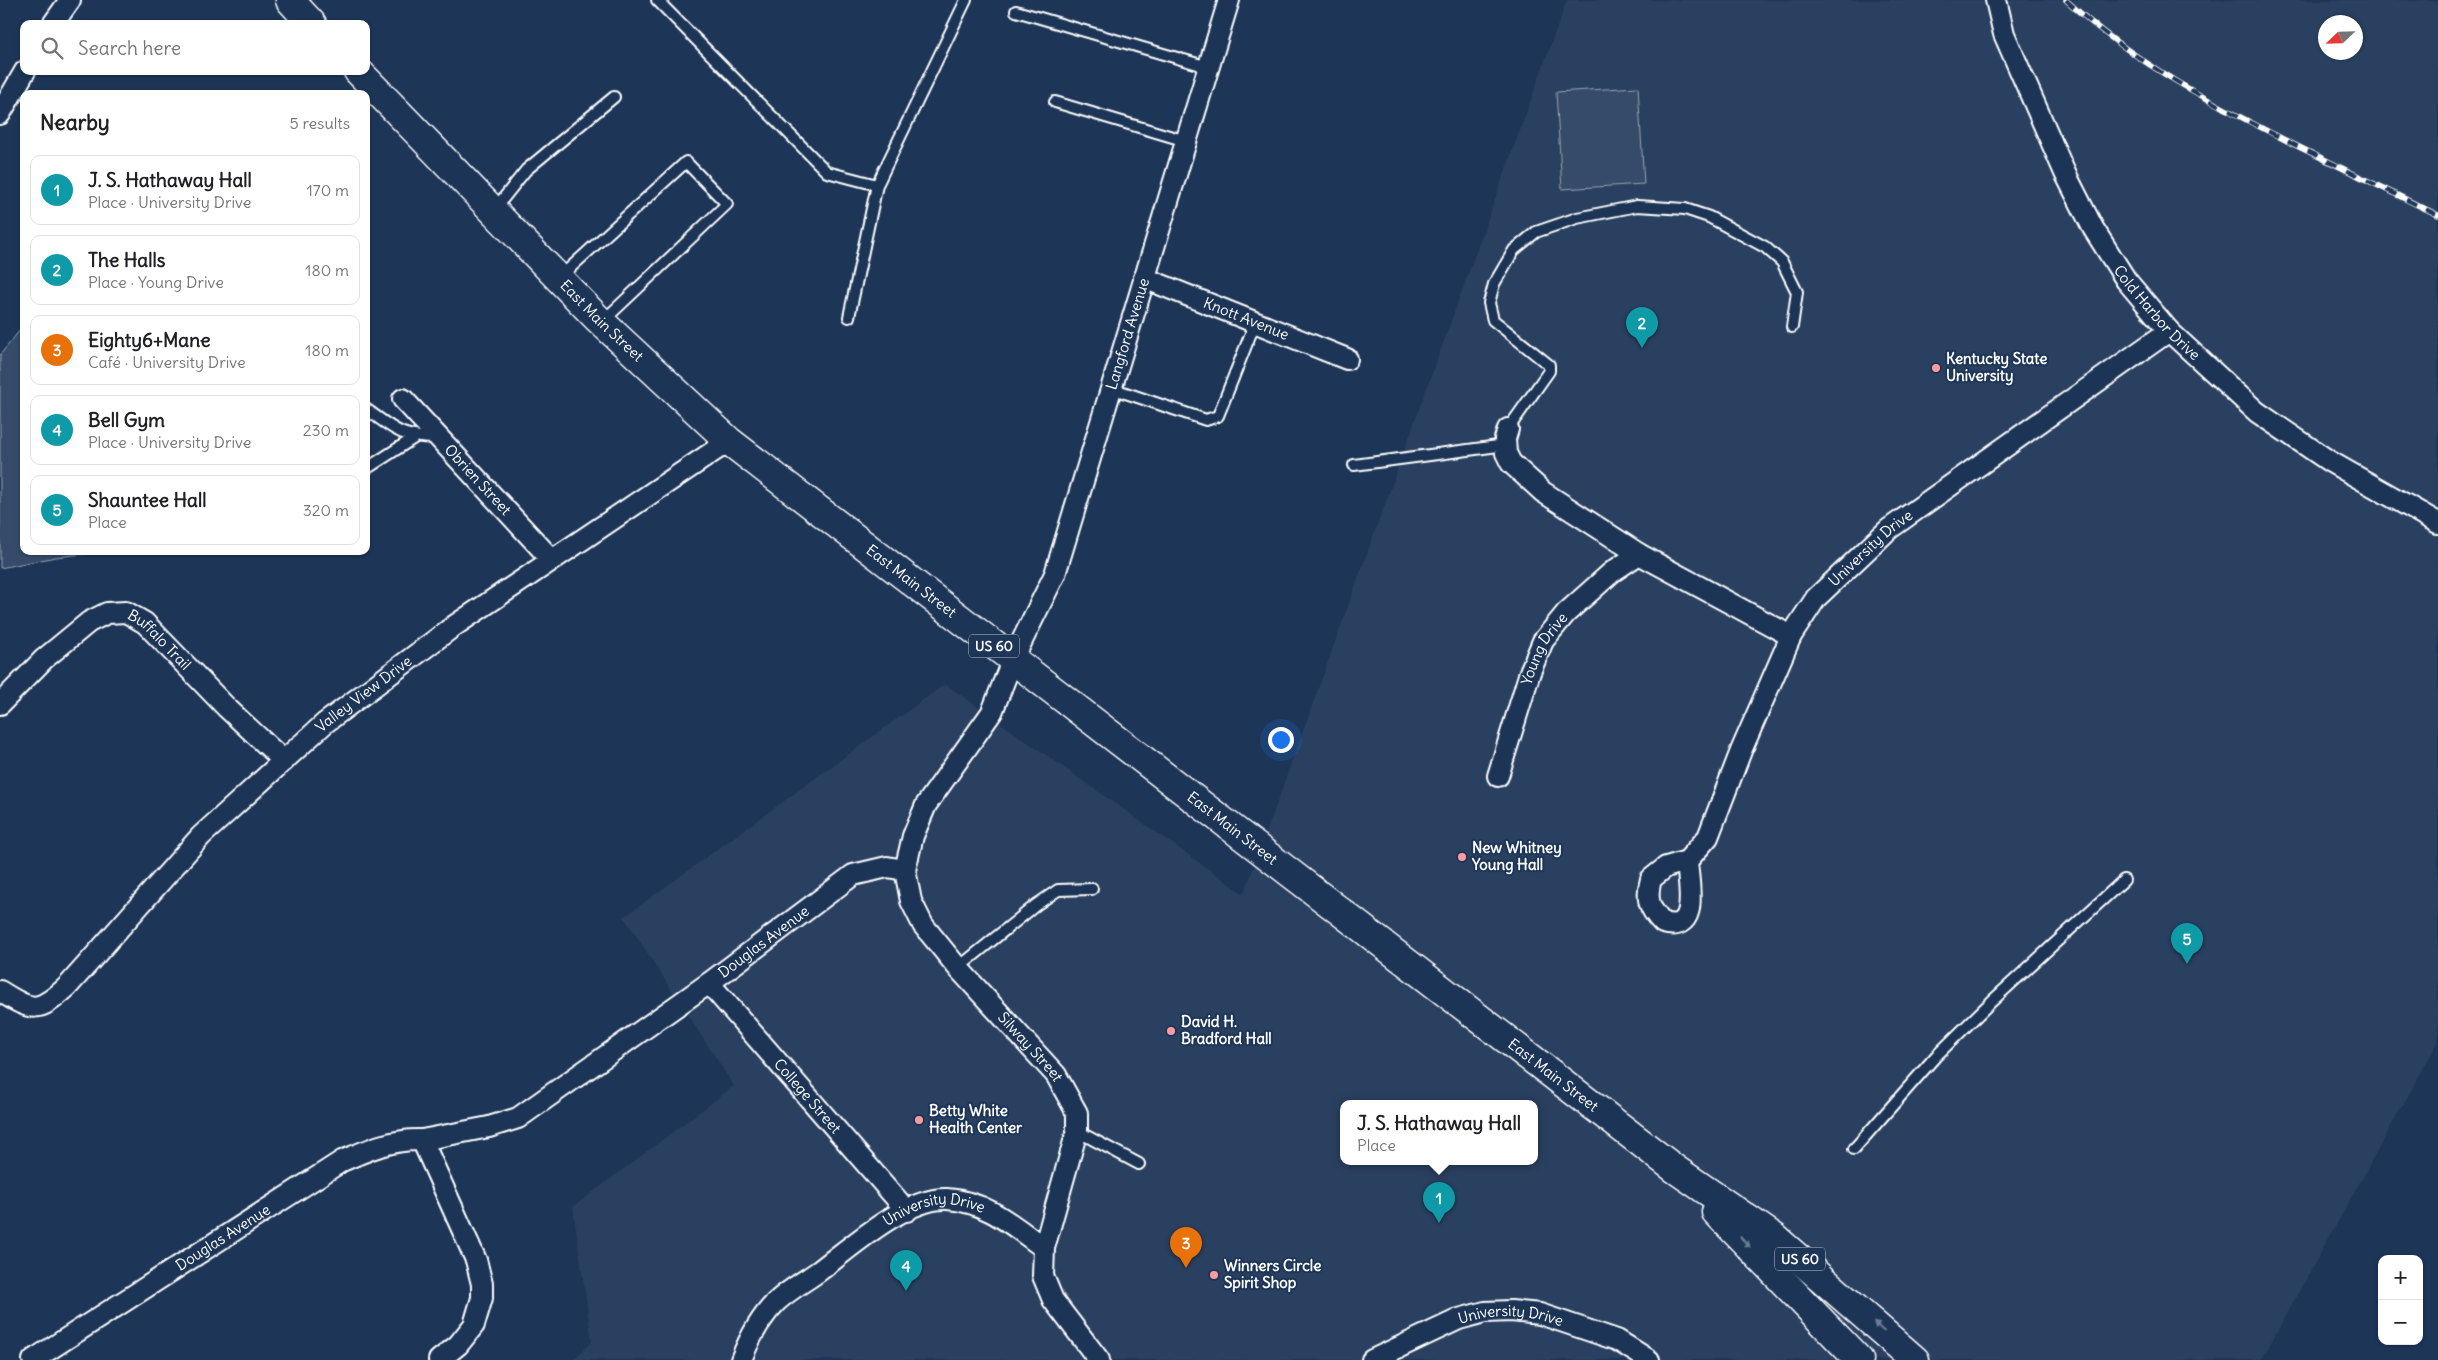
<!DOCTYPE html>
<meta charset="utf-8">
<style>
body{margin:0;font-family:Delius,sans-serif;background:#f2f2f2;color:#202124}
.controls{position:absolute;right:15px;bottom:15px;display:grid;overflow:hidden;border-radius:10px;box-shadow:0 1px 4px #0004}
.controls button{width:45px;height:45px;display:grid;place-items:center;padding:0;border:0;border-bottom:1px solid #e0e0e0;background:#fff;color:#202124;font:25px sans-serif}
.compass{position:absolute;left:2318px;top:15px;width:45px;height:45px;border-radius:50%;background:#fff;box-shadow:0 1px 4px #0004;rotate:247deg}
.you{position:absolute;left:1280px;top:739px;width:18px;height:18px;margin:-12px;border:4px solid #fff;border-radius:50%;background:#1a73e8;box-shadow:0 0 0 8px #1a73e833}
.badge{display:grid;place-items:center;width:32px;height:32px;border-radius:50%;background:#db2777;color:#fff;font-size:16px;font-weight:700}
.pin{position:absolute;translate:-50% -41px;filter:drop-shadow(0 1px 2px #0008)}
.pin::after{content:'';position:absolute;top:26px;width:18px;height:15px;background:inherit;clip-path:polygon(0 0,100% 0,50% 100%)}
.popup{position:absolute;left:1340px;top:1100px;width:198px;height:65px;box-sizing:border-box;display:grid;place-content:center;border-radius:10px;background:#fff;filter:drop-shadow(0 1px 4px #0005);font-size:16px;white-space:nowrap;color:#757577}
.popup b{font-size:19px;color:#202124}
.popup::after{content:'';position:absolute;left:50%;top:100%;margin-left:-10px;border:10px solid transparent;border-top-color:#fff}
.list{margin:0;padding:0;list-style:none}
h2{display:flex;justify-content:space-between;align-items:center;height:65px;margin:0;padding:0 20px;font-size:21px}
h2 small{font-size:16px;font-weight:400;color:#757577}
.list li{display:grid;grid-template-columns:32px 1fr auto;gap:15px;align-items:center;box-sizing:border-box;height:70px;margin:0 10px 10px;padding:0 10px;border:1px solid #e0e0e0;border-radius:10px}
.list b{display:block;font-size:19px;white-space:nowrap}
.list p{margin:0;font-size:16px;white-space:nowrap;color:#757577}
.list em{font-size:16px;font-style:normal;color:#757577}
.icon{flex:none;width:28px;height:28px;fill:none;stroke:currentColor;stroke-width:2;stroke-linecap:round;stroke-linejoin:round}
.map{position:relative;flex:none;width:2438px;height:1360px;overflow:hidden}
.search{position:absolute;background:#fff;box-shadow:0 1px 4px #0004;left:20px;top:20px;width:350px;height:55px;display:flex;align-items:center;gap:12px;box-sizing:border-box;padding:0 18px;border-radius:10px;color:#757577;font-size:19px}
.panel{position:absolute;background:#fff;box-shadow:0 1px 4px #0004;left:20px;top:90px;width:350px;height:465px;border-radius:10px}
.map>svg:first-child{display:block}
</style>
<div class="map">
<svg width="2438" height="1360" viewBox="0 0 2438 1360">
<rect width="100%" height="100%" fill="#1d3557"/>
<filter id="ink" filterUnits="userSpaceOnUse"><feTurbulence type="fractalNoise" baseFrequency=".02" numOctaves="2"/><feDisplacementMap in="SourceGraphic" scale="10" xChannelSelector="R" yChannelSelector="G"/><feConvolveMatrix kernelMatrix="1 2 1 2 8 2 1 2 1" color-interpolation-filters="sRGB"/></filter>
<g filter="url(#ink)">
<!-- built -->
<path fill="#2a4161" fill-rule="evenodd" d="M1567,0H2438V1042L2261,1360H573L592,1342L573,1207L734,1086L624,917L945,684L1244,894ZM2326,22H2356V52H2326ZM1344,1104H1534V1162H1344Z"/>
<!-- green -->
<path fill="#364b69" stroke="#9aa5b4" d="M1638,87L1644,184L1562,189L1556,92Z
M24,325V551H111L56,557L0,568V355Z"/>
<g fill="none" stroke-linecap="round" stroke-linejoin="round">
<defs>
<path id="service" d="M657,0L827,172L877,185
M1016,11L1208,67
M1055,102L1186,141
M494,210L526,170L614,97
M559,278L686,162L727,204L602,322
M849,317L877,185L966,0
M1111,388L1206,420L1218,416L1255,323
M366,409C395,430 401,438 438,438
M1508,429L1549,371V365L1493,320L1489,303L1494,284L1514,250L1536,232L1577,218L1637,206L1685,209L1709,217L1765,247L1782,262L1797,292L1792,327
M1354,465L1506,445
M366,469L414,438
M958,968L1036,905L1058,890L1092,889
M1077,1131L1139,1164
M1854,1149L1936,1056L1992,1001L2124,880"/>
<g id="minor">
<path id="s1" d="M1996,0L2004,34L2065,173L2093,228L2126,280L2169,331L2257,412L2329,461L2438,523"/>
<path d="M53,24L70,0"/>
<path d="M0,114L25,71"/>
<path id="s2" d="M1144,278L1347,359"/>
<path id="s3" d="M403,399L552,560"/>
<path d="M1508,429L1505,439L1506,453L1511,463L1543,492L1639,554L1791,636"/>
<path id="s4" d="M0,704L44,659L89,622L107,613L126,612L145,623L227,708L284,761"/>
<path id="s5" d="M1498,776L1530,672L1543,641L1566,613L1612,572L1639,554"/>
<path id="s6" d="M1687,861L1708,837L1741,751L1791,636L1816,598L1889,529L2169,331"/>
<path d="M1687,861C1688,882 1701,934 1663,923C1648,908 1646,898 1651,879L1666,867Z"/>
<path id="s7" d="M905,870L911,901L923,925L958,968L1056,1075L1077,1113V1131L1044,1248"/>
<path id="s8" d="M709,983L907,1211"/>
<path id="s9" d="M0,991C33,1012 38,1013 67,987L201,836L325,723L454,626L729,441"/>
<path id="s10" d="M422,1140L489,1127L518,1118L709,983L853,875L887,867L905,870L913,836L926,805L992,712L1012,661L1055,574L1229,0"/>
<path id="s11" d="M33,1360L342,1161C370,1149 392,1139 422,1140L476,1260L482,1284V1298L474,1325L458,1345L439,1360"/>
<path id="s12" d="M741,1360C749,1339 760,1318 776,1302C789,1290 805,1281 819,1271C851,1247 906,1197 947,1199C988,1202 1012,1225 1044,1248L1043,1276L1053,1300L1099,1360"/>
<path id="s13" d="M1372,1360L1459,1319L1485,1312L1511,1311L1540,1314L1617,1340L1649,1360"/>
</g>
<g id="primary">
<path d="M290,0L312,24"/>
<path id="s14" d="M358,71L597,318L729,441L1675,1169L1774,1237L1915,1360"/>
<path d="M1716,1212L1859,1360"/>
</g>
</defs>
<!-- service casing -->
<use href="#service" stroke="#fff" stroke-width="14"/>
<!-- minor casing -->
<use href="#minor" stroke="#fff" stroke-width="24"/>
<!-- primary casing -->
<use href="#primary" stroke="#fff" stroke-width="31"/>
<!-- service -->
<use href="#service" stroke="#1d3557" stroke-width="10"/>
<!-- minor -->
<use href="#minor" stroke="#1d3557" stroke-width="20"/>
<!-- primary -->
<use href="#primary" stroke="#1d3557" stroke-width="28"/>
<defs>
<path id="rail" d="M2066,0C2133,63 2214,104 2295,145C2343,168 2390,192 2438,215"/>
</defs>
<!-- rail casing -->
<use href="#rail" stroke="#fff" stroke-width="5.5"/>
<!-- rail -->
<use href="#rail" stroke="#1d3557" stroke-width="4" stroke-dasharray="11" stroke-linecap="butt"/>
</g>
<!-- one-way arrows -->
<defs><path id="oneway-solid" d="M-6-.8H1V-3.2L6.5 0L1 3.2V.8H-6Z" transform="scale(1.25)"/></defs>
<g fill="#6c7c92">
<use href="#oneway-solid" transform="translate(1745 1242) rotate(46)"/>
<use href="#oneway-solid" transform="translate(1879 1327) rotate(-138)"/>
</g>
</g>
<!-- markers -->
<g fill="#ff9aa2" stroke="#1d3557" stroke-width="2">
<circle cx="1936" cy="368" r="5"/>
<circle cx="1462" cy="857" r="5"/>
<circle cx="1171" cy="1031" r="5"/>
<circle cx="919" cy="1120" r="5"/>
<circle cx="1214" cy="1275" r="5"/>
</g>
<g text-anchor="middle" stroke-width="4" stroke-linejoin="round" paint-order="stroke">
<!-- shield labels -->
<g fill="#1d3557" stroke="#bbc2cd" stroke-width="1">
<rect x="969" y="634.5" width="50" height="23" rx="4"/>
<rect x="1775" y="1247.5" width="50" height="23" rx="4"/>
</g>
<g font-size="14" font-weight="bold" fill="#fff">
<text x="994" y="651">US 60</text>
<text x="1800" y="1264">US 60</text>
</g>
<!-- street labels -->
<g font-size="15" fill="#fff" stroke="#1d3557">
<text dy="5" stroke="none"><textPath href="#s1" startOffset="355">Cold Harbor Drive</textPath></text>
<text dy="5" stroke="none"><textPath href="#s2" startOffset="110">Knott Avenue</textPath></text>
<text dy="5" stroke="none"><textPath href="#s14" startOffset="349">East Main Street</textPath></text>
<text dy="5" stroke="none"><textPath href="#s10" startOffset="1151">Langford Avenue</textPath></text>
<text dy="5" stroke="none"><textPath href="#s3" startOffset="110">Obrien Street</textPath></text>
<text dy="5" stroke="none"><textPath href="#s6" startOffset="369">University Drive</textPath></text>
<text dy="5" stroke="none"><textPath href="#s14" startOffset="754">East Main Street</textPath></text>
<text dy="5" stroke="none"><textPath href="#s4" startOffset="204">Buffalo Trail</textPath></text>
<text dy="5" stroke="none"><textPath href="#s5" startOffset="136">Young Drive</textPath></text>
<text dy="5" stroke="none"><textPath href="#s9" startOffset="495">Valley View Drive</textPath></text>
<text dy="5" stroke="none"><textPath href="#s14" startOffset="1159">East Main Street</textPath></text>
<text dy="5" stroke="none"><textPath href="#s10" startOffset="401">Douglas Avenue</textPath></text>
<text dy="5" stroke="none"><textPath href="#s7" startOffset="221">Silway Street</textPath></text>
<text dy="5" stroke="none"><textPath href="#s14" startOffset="1564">East Main Street</textPath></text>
<text dy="5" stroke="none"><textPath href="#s8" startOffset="150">College Street</textPath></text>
<text dy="5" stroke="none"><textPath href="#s12" startOffset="256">University Drive</textPath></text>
<text dy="5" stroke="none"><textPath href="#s11" startOffset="226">Douglas Avenue</textPath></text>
<text dy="5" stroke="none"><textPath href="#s13" startOffset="149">University Drive</textPath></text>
</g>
<!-- poi labels -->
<g font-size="15" font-weight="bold" fill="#fff" stroke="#1d3557" text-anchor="start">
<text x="1946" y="364">Kentucky State<tspan x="1946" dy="17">University</tspan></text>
<text x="1472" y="853">New Whitney<tspan x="1472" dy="17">Young Hall</tspan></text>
<text x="1181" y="1027">David H.<tspan x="1181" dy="17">Bradford Hall</tspan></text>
<text x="929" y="1116">Betty White<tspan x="929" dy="17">Health Center</tspan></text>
<text x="1224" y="1271">Winners Circle<tspan x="1224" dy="17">Spirit Shop</tspan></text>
</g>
</g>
</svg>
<div class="controls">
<button>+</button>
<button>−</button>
</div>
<svg class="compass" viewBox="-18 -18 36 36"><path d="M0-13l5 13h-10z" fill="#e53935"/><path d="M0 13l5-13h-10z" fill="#757577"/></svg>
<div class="you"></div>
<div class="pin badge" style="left:1439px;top:1223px;background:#0f9aa8">1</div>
<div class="popup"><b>J. S. Hathaway Hall</b>Place</div>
<div class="pin badge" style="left:1642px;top:348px;background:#0f9aa8">2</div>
<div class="pin badge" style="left:1186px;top:1268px;background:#e8710a">3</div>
<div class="pin badge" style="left:906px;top:1291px;background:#0f9aa8">4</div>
<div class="pin badge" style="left:2187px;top:964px;background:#0f9aa8">5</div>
<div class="search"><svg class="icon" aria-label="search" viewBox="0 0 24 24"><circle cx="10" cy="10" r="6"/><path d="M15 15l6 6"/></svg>Search here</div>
<section class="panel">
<h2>Nearby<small>5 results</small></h2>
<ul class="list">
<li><span class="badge" style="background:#0f9aa8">1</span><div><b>J. S. Hathaway Hall</b><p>Place · University Drive</p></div><em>170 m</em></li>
<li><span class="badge" style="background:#0f9aa8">2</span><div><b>The Halls</b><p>Place · Young Drive</p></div><em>180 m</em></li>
<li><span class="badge" style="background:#e8710a">3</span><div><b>Eighty6+Mane</b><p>Café · University Drive</p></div><em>180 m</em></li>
<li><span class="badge" style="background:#0f9aa8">4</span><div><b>Bell Gym</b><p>Place · University Drive</p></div><em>230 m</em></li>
<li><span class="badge" style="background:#0f9aa8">5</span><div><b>Shauntee Hall</b><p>Place</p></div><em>320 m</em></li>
</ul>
</section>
</div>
